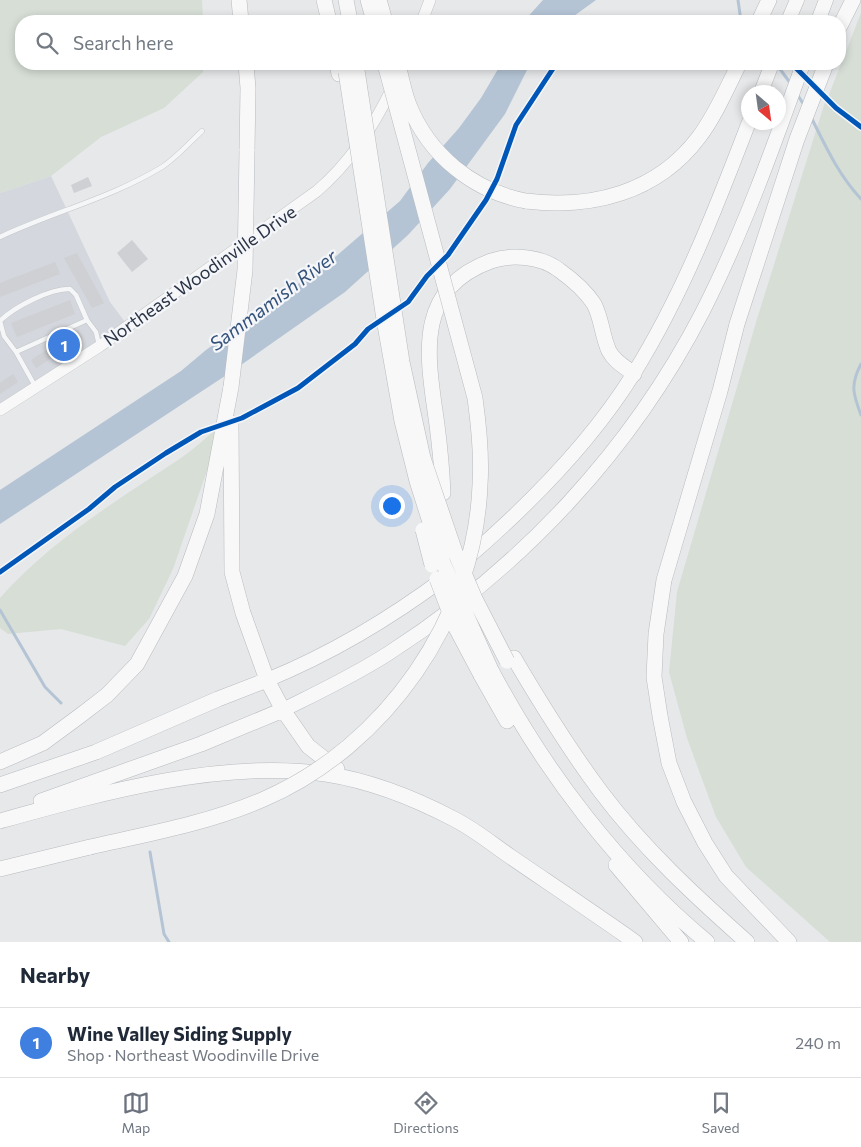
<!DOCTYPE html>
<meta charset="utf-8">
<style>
body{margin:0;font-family:Commissioner,sans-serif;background:#f6f6f7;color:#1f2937}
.compass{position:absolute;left:741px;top:85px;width:45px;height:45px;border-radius:50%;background:#fff;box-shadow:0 2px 8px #0003;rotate:151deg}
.you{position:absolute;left:391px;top:505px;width:18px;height:18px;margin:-12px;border:4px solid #fff;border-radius:50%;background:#1a73e8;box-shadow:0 0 0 8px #1a73e833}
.badge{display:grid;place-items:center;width:32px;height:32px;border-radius:50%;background:#6c737f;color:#fff;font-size:16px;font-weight:700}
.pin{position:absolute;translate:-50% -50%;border:2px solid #fff;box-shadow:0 1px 5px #0006}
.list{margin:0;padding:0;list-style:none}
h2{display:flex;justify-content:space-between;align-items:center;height:65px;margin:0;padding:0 20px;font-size:21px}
h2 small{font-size:16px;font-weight:400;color:#747a83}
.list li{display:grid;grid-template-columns:32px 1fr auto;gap:15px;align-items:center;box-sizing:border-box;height:70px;padding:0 20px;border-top:1px solid #e0e1e3}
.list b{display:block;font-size:19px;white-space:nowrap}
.list p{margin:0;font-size:16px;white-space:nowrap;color:#747a83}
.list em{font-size:16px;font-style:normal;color:#747a83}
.icon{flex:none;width:28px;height:28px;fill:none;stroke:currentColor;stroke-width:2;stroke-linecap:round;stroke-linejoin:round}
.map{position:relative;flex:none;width:861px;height:942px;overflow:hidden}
.search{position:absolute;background:#fff;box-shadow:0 2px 8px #0003;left:15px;right:15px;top:15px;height:55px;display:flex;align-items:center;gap:12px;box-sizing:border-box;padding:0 18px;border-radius:20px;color:#747a83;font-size:19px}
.sheet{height:135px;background:#fff}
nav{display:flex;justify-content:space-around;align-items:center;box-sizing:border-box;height:70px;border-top:1px solid #e0e1e3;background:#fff;font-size:14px;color:#747a83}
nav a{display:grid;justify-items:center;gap:2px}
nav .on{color:#6c737f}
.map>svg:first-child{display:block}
</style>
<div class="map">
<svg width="861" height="942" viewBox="0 0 861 942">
<rect width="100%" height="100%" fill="#e6e8ea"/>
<!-- built -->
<path fill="#d4d7dd" d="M51,176L110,302L128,326L0,410V193Z"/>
<!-- green -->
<path fill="#d6ded6" d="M0,0H202L203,21H21V64H203V72L164,108L101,137L51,176L0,193Z
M861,13V124L828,97Z
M825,102L861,131V942H830L746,867L716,817L687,738L669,672L677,592L757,319Z
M223,424L173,569L149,619L125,646L61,629L8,634L0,628V598C49,542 119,499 181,458C196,448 208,435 223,424Z"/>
<!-- water -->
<path fill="#b4c4d5" d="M543,0H596L567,21H524Z
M501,64H530L505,114L450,189L408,235L345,292L228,374L0,524V490L181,371L206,350L334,258L400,201L428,163L459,128L481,98Z"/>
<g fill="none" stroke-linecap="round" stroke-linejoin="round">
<!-- stream -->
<path stroke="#b4c4d5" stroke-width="3" d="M738,0L741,21
M777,65L791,84
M797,94L804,105
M811,117C826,147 838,174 861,199
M861,364C850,385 853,394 861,415
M0,610L45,687L61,703
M150,852L164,934L169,942"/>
</g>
<!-- building -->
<path fill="#ced0d3" d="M88,177L92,186L74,193L71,185Z
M132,240L148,259L132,272L117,253Z
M77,253L104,303L92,308L64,258Z
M55,262L60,274L0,297V283Z
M70,300L75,314L17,337L11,323Z
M78,330L83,338L36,368L31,360Z
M13,374L18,382L0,394V383Z"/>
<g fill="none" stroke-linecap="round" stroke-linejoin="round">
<defs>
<path id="service" d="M0,237C53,212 111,198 162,167C176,158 189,143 202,131
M16,352L4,336L0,321C14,307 51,288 70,289L76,295L87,320
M35,386L16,352L87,320L96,332L99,345"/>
<path id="secondary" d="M422,21L430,0
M0,410L100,346L317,191C351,162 374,126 393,86"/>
<path id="trunk" d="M788,21L797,0
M818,21L826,0
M761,92L772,64
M465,560C528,506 590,444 634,373C683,294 716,208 749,122
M267,680C333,653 391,618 447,576
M283,710C319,692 355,675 389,653C521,568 631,451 703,311C743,232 773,148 803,64"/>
<path id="motorway" d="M239,0L241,21
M324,0L329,21
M346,0L350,21
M368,0L374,21
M379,0L385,21
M759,21L769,0
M840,26L853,0
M246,64L248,88L247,151
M337,64L339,74
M526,201C592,209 657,193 699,137C715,116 727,88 739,64
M231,423L232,572L243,613L267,680L283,710L308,746L337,769
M443,493C442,470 440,448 437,425C428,359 412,290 491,261C511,254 541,256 559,270C573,280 585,290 594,304C602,319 602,336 609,351C614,361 625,367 634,374
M514,658C541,704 569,749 601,792C643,848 695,896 747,942
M491,670C545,772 618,868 707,942
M481,675L507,721
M0,762L43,743L81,715L107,695L137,664L185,576L207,514L231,387
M0,785L96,752L218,699L267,680
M41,801L201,744L283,710
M0,821C101,793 222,759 326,774C371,781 414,798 454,819C474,829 492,844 511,857C552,885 594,913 635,942
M616,865L681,942
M0,869L90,847
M789,942L726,876L705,843L684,802L669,763L660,716L654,677L656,634L664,580L720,391L737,324L797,139L826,64"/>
</defs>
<!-- service casing -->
<use href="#service" stroke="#c4c6c8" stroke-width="5.5"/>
<!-- secondary casing -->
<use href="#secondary" stroke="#c4c6c8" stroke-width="12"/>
<!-- trunk casing -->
<use href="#trunk" stroke="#b8bbbf" stroke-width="15"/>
<!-- motorway casing -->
<use href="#motorway" stroke="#b8bbbf" stroke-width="16"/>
<!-- service -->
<use href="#service" stroke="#f5f6f7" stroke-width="4.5"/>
<!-- secondary -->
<use href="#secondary" stroke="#f8f8f8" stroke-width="11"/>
<!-- trunk -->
<use href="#trunk" stroke="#f8f8f8" stroke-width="14"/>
<!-- motorway -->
<use href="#motorway" stroke="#f8f8f8" stroke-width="15"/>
<defs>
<path id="motorway-bridge" d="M356,64L402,362L423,458L455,552L475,599L507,661
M398,64C401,77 404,92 409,105C429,155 473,191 526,201
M346,72L384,319L402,421L417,481L443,563L491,670
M231,387L245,270L247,151
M423,530L432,565
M437,579L455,626L481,675
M90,847C148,834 209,823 264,799C386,746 475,618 480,485C482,456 479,427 475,398L385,64"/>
</defs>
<!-- motorway-bridge casing -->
<use href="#motorway-bridge" stroke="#b8bbbf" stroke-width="16" stroke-linecap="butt"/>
<!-- motorway-bridge -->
<use href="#motorway-bridge" stroke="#f8f8f8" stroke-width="15"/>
<defs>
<path id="cycleway" d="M792,64L836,108L861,127
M0,572L89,509L115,487L166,453L201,432L242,418L298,388L355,344L368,329L408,302L427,276L448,255L486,200L497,179L516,125L556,64"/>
</defs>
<!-- cycleway casing -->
<use href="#cycleway" stroke="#f4f6f9" stroke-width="8"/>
<!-- cycleway -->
<use href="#cycleway" stroke="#0057b8" stroke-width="5"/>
</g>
<g text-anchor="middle" stroke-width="4.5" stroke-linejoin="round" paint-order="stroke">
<!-- street labels -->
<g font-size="18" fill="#2b3445" stroke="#f4f6f9">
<text transform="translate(200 276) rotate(-35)" y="6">Northeast Woodinville Drive</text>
</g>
<!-- water labels -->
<g font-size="19" font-style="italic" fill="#34527a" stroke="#f4f6f9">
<text transform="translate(273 300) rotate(-37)" y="7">Sammamish River</text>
</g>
</g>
</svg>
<svg class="compass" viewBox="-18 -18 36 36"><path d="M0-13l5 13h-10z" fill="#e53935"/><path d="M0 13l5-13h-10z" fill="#747a83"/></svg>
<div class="you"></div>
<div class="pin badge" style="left:64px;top:345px;background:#3f7fe0">1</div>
<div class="search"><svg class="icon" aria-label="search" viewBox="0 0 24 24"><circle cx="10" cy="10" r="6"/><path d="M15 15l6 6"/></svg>Search here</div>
</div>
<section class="sheet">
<h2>Nearby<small></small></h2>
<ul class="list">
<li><span class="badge" style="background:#3f7fe0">1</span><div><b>Wine Valley Siding Supply</b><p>Shop · Northeast Woodinville Drive</p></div><em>240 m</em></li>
</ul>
</section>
<nav>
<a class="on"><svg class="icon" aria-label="map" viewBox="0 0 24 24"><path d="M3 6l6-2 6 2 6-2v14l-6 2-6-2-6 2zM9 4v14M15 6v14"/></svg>Map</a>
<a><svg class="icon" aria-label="directions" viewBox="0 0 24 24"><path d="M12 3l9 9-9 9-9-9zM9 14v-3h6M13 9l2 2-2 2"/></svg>Directions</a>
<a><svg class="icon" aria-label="saved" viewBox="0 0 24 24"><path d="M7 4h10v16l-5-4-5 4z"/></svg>Saved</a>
</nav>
